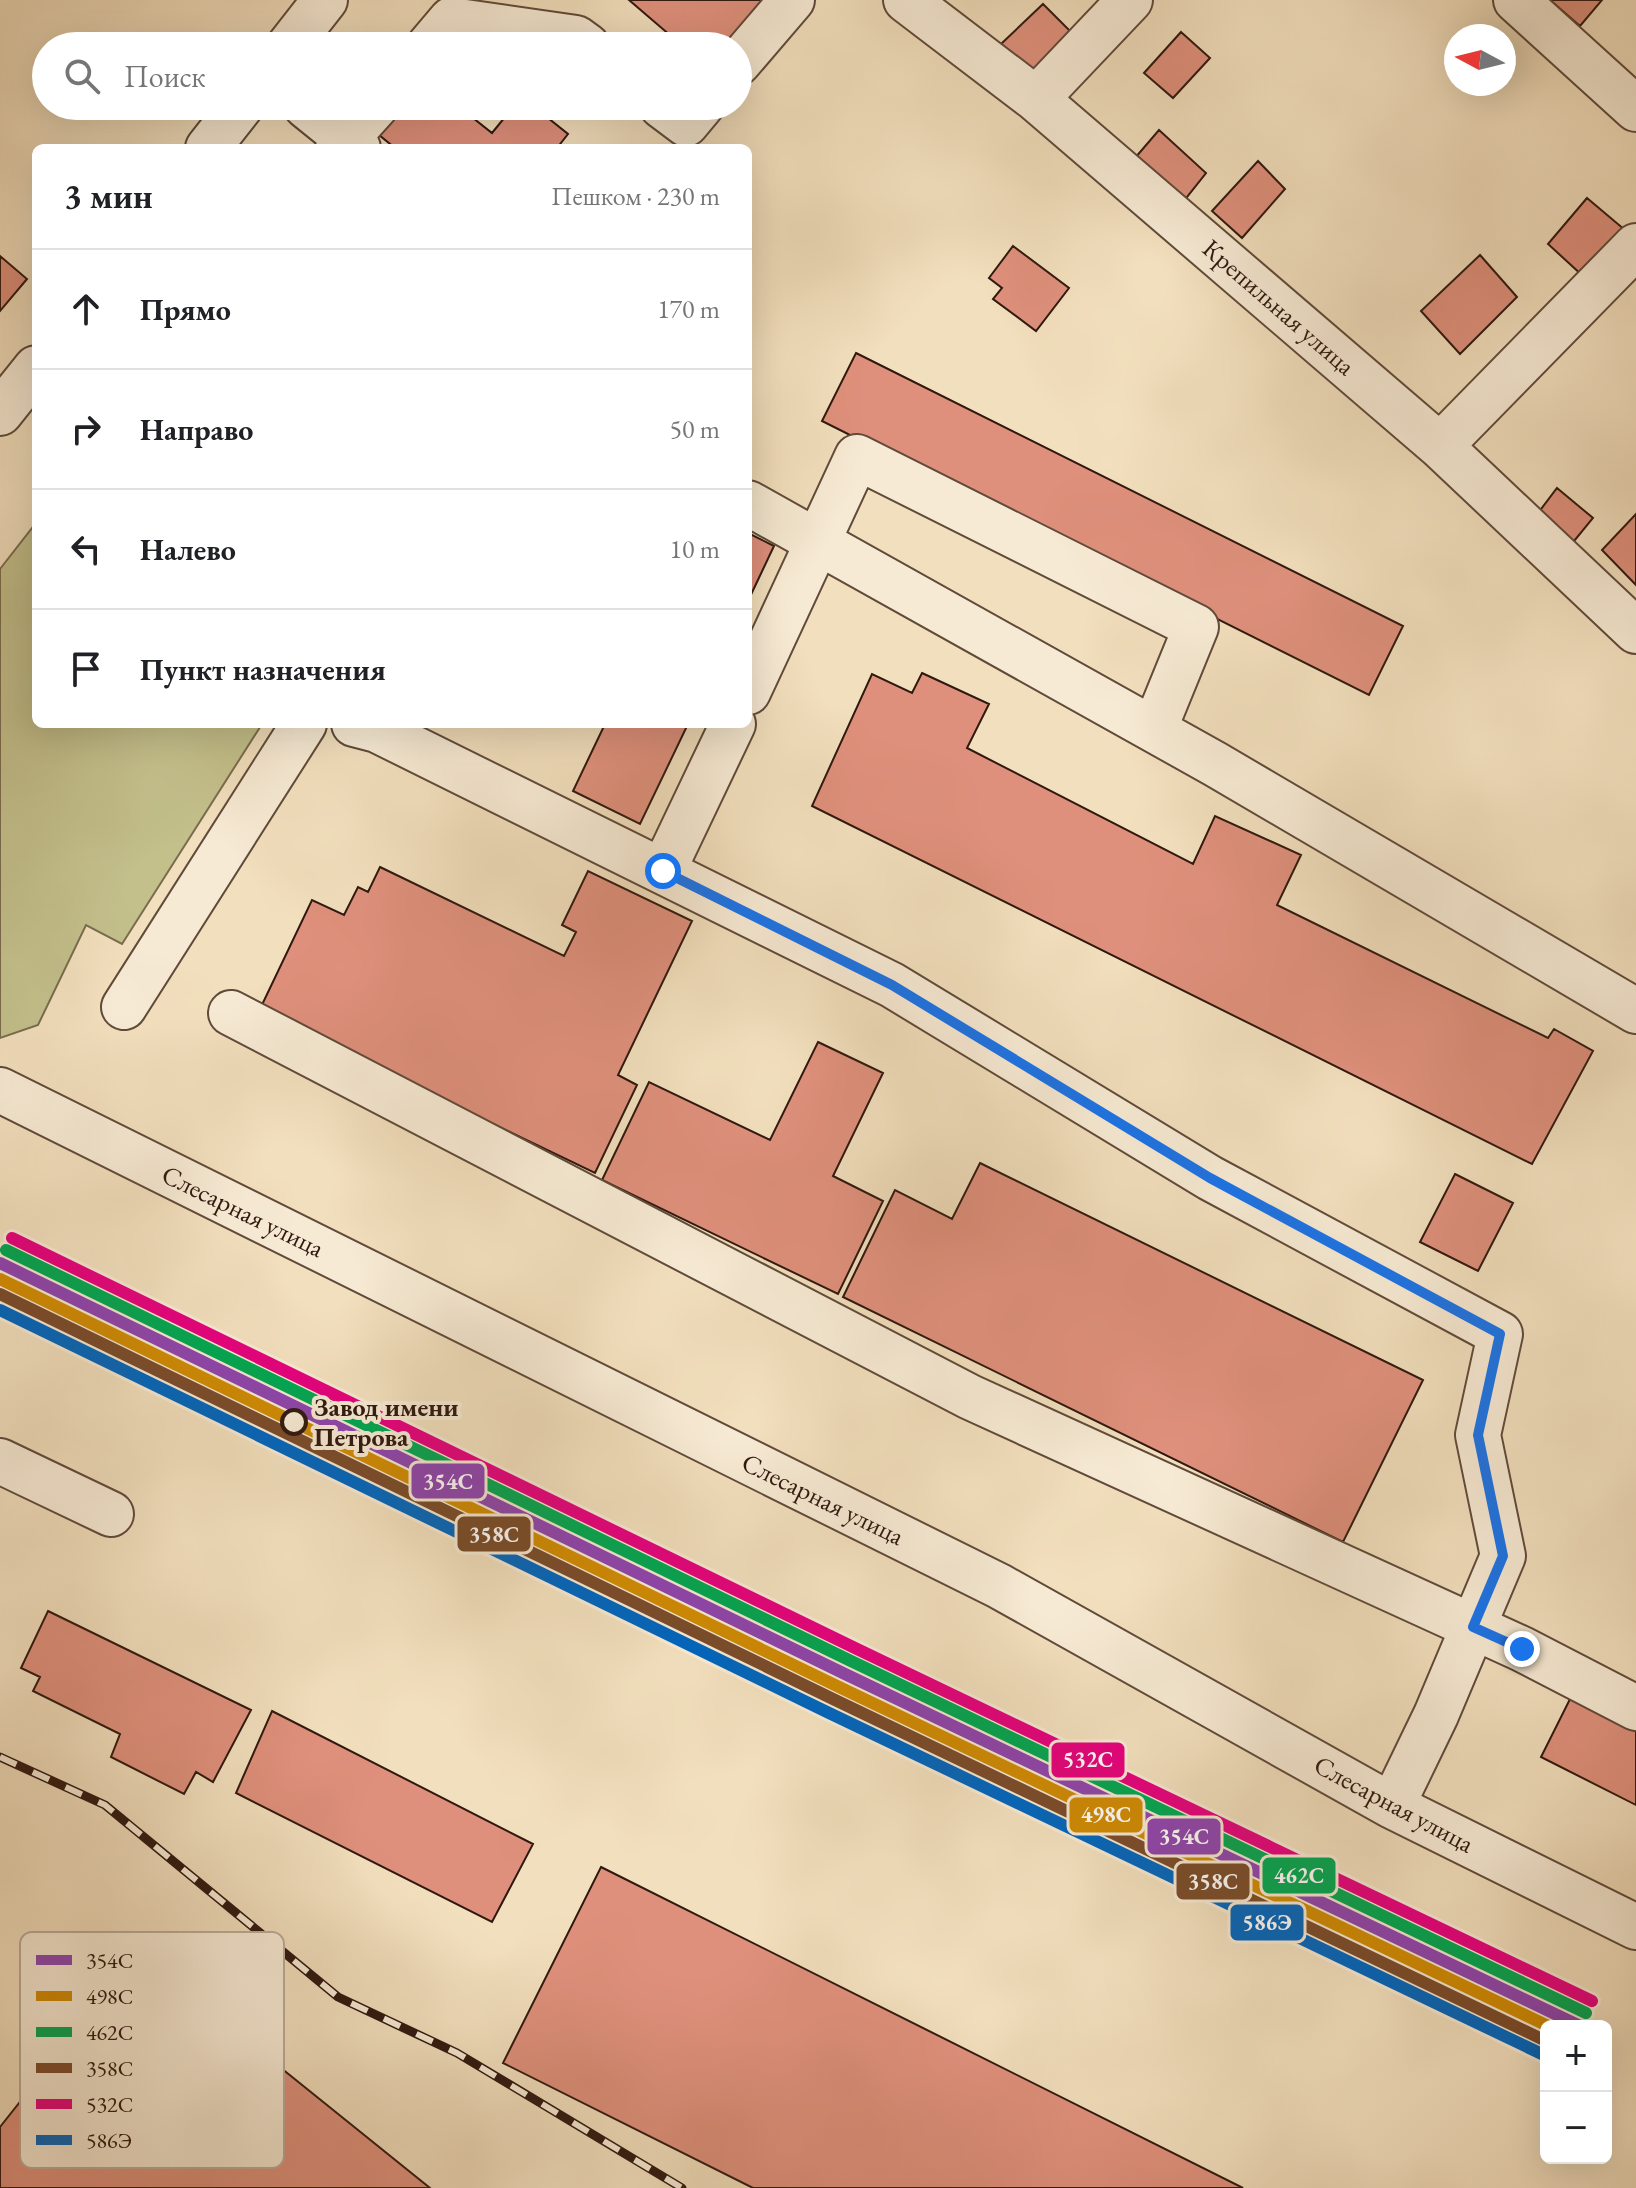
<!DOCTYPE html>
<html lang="ru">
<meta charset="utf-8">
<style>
body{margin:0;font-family:"EB Garamond",serif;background:#f6f6f6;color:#202124}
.controls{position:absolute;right:24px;bottom:24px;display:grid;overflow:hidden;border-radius:12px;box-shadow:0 8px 32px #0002}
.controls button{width:72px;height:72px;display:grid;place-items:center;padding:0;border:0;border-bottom:2px solid #e0e0e0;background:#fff;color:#202124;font:40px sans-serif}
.compass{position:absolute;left:1444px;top:24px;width:72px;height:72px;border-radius:50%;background:#fff;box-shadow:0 8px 32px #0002;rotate:277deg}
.stop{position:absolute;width:24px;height:24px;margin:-18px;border:6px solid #1a73e8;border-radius:50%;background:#fff}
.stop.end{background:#1a73e8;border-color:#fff;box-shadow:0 2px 8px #0008}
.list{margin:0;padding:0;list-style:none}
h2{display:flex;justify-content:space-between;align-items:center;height:104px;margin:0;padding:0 32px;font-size:34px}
h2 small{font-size:26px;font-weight:400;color:#757577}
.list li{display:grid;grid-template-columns:52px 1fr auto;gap:24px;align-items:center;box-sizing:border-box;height:120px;padding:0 32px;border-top:2px solid #e0e0e0}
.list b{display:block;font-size:30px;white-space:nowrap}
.list em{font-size:26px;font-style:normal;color:#757577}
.icon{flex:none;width:44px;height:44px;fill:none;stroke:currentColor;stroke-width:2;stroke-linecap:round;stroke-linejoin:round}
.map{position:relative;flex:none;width:1636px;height:2188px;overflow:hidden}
.search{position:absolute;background:#fff;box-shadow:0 8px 32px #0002;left:32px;top:32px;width:720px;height:88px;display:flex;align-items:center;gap:20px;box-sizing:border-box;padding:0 28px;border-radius:44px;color:#757577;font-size:30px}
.panel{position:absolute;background:#fff;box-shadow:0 8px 32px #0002;left:32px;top:144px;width:720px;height:584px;border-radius:12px}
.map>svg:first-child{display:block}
</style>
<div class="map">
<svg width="1636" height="2188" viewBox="0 0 1636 2188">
<rect width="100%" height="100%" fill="#f2dfbd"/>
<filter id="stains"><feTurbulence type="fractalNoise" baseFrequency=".0025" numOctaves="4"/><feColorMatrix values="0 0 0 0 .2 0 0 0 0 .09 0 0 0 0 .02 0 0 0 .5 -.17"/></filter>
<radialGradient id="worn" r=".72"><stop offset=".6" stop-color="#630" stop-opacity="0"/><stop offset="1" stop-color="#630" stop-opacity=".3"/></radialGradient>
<!-- green -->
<path fill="#c3c08c" stroke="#796c4e" stroke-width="2" d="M36,523V724H262L122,944L86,925L38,1025L0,1038V569Z"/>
<!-- building -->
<path fill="#df907c" stroke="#2f180f" stroke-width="2" d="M629,0H780L738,46H662L671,36Z
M1550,0H1602L1580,26Z
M1043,4L1077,38L1035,77L1001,44Z
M1181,32L1210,58L1173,98L1144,73Z
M392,106H458L492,133L514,106H533L568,134L557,148H395L373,130Z
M1159,130L1206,173L1179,207L1129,165Z
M1258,161L1285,189L1242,238L1212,211Z
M1587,198L1625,230L1583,276L1548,244Z
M1013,246L1069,288L1036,331L993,299L1002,288L989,278Z
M1480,255L1517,297L1460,354L1421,311Z
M0,256L27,279L0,311Z
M856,353L1403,626L1369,695L822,421Z
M1557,488L1593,518L1570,546L1535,517Z
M1636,514V585L1602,550Z
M748,533L774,546L748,601Z
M922,673L989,704L967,748L1193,864L1215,816L1301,855L1277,905L1548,1038L1554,1029L1593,1051L1532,1164L812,806L872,674L912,693Z
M605,724H688L640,824L573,791Z
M380,867L564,956L576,932L562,925L588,871L692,921L618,1075L637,1085L595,1173L259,1011L312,900L344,915L358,887L368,892Z
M818,1042L883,1073L833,1176L883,1201L838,1294L602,1180L649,1082L770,1140Z
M980,1163L1423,1380L1343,1542L843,1297L895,1190L952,1219Z
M1455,1174L1513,1203L1478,1271L1420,1242Z
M48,1611L251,1710L213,1782L196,1772L184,1794L111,1757L120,1734L33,1691L40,1677L21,1668Z
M1571,1697L1636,1730V1805L1541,1757Z
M272,1711L533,1844L492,1922L236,1793Z
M601,1867L1243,2188H753L503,2063Z
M188,1993L430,2188H0V2127L103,1997L152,2037Z"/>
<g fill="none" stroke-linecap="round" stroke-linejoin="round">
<defs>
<path id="minor" d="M906,0L1036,99L1440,446L1636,631
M1516,0L1636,109
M289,46L325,0
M429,46L451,20L576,38L587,46
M738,63L792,0
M1036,99L1130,0
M306,106L358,148
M662,106L686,124L701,106
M208,148L241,106
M338,148L376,106
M0,413L36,368
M1440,446L1636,246
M748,503L1215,764L1636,1011
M748,692L857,457L1196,627L1154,730
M354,724L377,730L892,985L1210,1178L1500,1334L1478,1435L1503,1556L1436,1715L1392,1806
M663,871L733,724
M124,1007L304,724
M231,1013L970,1397L1522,1649L1636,1708
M0,1090L999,1586L1392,1806L1636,1927
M0,1461L111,1514"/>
</defs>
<!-- minor casing -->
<use href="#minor" stroke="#604a3a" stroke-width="48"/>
<!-- minor -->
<use href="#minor" stroke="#f7ead4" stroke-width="44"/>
<defs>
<path id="rail" d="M0,1757L105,1805L338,1997L457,2053L682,2188"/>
</defs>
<!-- rail casing -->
<use href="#rail" stroke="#2f180f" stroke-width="9"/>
<!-- rail -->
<use href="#rail" stroke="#f7ead4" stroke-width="6" stroke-dasharray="18" stroke-linecap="butt"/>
<defs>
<path id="rail-1" d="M0,1263L845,1674L1580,2026"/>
<path id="rail-2" d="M0,1279L839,1687L1548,2026"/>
<path id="rail-3" d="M6,1250L851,1661L1586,2013"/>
<path id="rail-4" d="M0,1294L833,1699L1546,2041"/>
<path id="rail-5" d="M12,1238L857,1649L1592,2001"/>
<path id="rail-6" d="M0,1310L827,1712L1546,2056"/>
</defs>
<!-- rail-1 casing -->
<use href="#rail-1" stroke="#f7ead4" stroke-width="18"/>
<!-- rail-2 casing -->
<use href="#rail-2" stroke="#f7ead4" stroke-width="18"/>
<!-- rail-3 casing -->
<use href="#rail-3" stroke="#f7ead4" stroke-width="18"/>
<!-- rail-4 casing -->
<use href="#rail-4" stroke="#f7ead4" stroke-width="18"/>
<!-- rail-5 casing -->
<use href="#rail-5" stroke="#f7ead4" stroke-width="18"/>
<!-- rail-6 casing -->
<use href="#rail-6" stroke="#f7ead4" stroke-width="18"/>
<!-- rail-1 -->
<use href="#rail-1" stroke="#8e44ad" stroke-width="12"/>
<!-- rail-2 -->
<use href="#rail-2" stroke="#cf8a03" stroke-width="12"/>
<!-- rail-3 -->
<use href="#rail-3" stroke="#00a651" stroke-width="12"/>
<!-- rail-4 -->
<use href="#rail-4" stroke="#7a4b2a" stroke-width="12"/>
<!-- rail-5 -->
<use href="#rail-5" stroke="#e5007d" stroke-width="12"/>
<!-- rail-6 -->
<use href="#rail-6" stroke="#0065bd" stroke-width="12"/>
</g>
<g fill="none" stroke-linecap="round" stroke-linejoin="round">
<!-- route -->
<path stroke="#1a73e8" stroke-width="10" d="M663,871L892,985L1210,1178L1500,1334L1478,1435L1503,1556L1473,1627L1522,1649"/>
</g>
<!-- markers -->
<circle fill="#f7ead4" stroke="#2f180f" stroke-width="4" cx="294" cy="1422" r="12"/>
<g text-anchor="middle" stroke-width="8" stroke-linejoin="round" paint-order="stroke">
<!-- street labels -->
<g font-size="26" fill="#2f180f" stroke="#f7ead4">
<text transform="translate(1279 307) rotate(41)" y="9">Крепильная улица</text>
<text transform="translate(243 1211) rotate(26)" y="9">Слесарная улица</text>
<text transform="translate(823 1499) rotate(26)" y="9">Слесарная улица</text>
<text transform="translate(1394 1804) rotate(28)" y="9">Слесарная улица</text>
</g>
<!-- stop labels -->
<g font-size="26" font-weight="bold" fill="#2f180f" stroke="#f7ead4" text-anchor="start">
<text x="314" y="1416">Завод имени<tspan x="314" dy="30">Петрова</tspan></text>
</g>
</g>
<!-- legend -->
<rect x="20" y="1932" width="264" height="236" rx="12" fill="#f7ead4" stroke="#bbab99" stroke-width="2"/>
<rect x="36" y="1955" width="36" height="10" fill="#8e44ad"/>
<rect x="36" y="1991" width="36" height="10" fill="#cf8a03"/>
<rect x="36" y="2027" width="36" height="10" fill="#00a651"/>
<rect x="36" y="2063" width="36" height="10" fill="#7a4b2a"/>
<rect x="36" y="2099" width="36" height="10" fill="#e5007d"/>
<rect x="36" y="2135" width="36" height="10" fill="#0065bd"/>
<g font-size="22" fill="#2f180f">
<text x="86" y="1968">354С</text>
<text x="86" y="2004">498С</text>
<text x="86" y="2040">462С</text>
<text x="86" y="2076">358С</text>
<text x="86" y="2112">532С</text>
<text x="86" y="2148">586Э</text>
</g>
<g stroke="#f7ead4" stroke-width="3">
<rect x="410" y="1462" width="76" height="38" rx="8" fill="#8e44ad"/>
<rect x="456" y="1515" width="76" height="38" rx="8" fill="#7a4b2a"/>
<rect x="1050" y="1741" width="76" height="38" rx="8" fill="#e5007d"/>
<rect x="1068" y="1796" width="76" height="38" rx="8" fill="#cf8a03"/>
<rect x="1146" y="1817" width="76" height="39" rx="8" fill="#8e44ad"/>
<rect x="1261" y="1856" width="76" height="39" rx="8" fill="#00a651"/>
<rect x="1175" y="1862" width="76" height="39" rx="8" fill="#7a4b2a"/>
<rect x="1229" y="1903" width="76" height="39" rx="8" fill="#0065bd"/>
</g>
<g font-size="22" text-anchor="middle" font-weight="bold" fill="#fff">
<text x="448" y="1489">354С</text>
<text x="494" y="1542">358С</text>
<text x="1088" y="1767">532С</text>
<text x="1106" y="1822">498С</text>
<text x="1184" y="1844">354С</text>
<text x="1299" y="1883">462С</text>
<text x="1213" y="1889">358С</text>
<text x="1267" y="1930">586Э</text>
</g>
<rect width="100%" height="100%" filter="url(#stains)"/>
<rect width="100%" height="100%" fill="url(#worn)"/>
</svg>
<div class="controls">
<button>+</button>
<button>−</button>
</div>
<svg class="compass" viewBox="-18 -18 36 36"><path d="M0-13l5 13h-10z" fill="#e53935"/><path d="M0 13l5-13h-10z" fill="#757577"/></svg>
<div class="stop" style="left:663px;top:871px"></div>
<div class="stop end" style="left:1522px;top:1649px"></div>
<div class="search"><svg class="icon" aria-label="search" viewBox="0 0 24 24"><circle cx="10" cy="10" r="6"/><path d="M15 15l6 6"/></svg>Поиск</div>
<section class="panel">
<h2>3 мин<small>Пешком · 230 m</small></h2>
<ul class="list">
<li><svg class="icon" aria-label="ahead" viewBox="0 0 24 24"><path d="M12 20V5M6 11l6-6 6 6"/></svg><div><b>Прямо</b></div><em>170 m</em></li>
<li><svg class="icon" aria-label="right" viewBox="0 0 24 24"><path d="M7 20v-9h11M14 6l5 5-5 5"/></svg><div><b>Направо</b></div><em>50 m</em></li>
<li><svg class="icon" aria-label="left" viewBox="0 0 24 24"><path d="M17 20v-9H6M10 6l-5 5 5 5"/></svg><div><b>Налево</b></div><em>10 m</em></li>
<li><svg class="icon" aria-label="arrive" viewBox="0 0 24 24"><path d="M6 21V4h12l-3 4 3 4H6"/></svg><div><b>Пункт назначения</b></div></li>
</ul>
</section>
</div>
